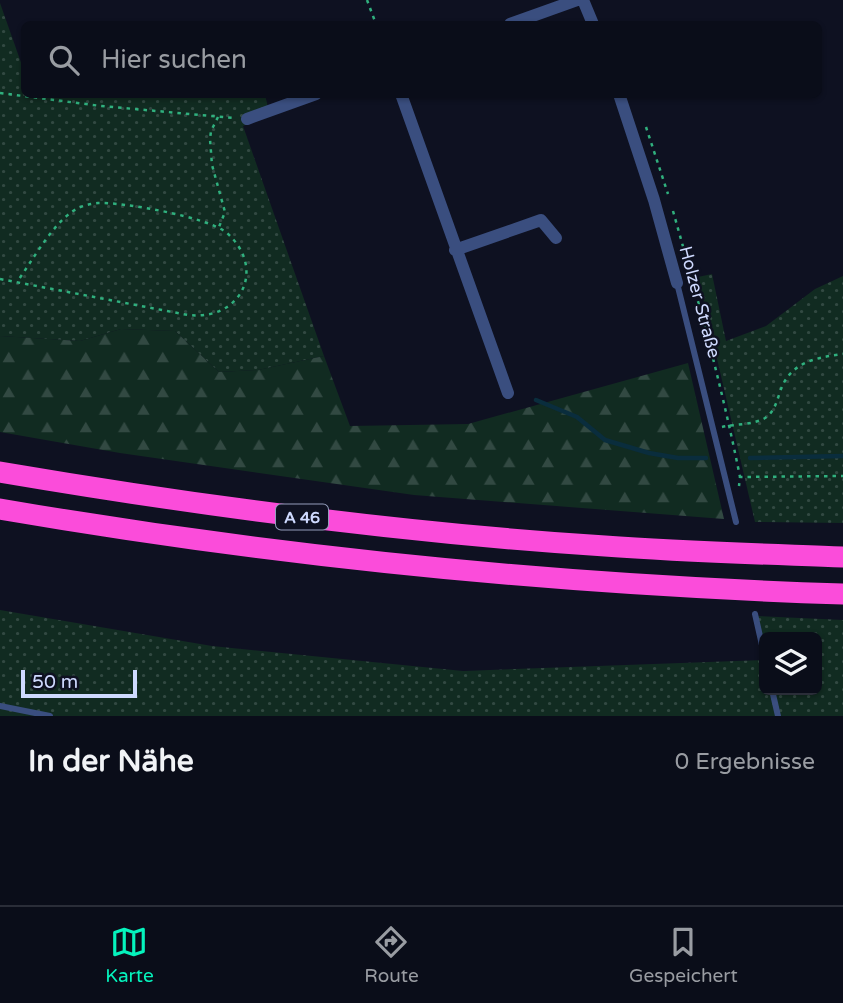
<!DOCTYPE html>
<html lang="de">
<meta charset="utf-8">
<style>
body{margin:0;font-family:"Varela Round",sans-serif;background:#131622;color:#f1f3f6}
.controls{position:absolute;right:21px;bottom:21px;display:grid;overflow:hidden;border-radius:10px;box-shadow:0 2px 5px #0004}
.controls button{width:63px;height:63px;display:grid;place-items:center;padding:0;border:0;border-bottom:2px solid #2a2d38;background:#0a0d19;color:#f1f3f6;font:35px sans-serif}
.scale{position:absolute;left:21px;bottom:18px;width:116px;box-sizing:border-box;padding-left:7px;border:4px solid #ced9fe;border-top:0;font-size:19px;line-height:24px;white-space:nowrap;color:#ced9fe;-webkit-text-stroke:5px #0e1121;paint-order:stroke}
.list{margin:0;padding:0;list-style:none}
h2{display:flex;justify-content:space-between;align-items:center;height:91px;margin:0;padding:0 28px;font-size:30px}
h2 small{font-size:23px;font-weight:400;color:#999ca2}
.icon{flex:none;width:38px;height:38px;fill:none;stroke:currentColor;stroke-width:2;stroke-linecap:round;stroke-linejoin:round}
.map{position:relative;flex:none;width:843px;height:716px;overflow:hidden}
.search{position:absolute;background:#0a0d19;box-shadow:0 2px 5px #0004;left:21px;right:21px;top:21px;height:77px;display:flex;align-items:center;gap:18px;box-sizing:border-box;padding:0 24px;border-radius:10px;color:#999ca2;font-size:26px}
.sheet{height:189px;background:#0a0d19}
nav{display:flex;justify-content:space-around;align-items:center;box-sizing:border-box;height:98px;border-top:2px solid #2a2d38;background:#0a0d19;font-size:19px;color:#999ca2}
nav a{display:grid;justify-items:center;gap:4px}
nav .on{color:#05f3bd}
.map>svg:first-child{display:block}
</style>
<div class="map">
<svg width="843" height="716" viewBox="0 0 843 716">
<defs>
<pattern id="grass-dots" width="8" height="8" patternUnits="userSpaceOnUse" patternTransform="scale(1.75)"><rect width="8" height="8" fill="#112b21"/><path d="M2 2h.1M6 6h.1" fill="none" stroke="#324942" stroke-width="1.8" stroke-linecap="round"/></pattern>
<pattern id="forest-firs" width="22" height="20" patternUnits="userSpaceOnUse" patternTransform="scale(1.75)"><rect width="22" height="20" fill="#112b21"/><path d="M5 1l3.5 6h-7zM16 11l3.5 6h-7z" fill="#324942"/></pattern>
</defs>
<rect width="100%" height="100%" fill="#0e1121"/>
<!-- grass -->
<path fill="url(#grass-dots)" d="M0,3L24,71V94L265,95L270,115L243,126L324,356L258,370L219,372L175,331L121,329L80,341L0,336Z
M712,274L726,341L766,326L815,289L843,276V523L755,522L698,277Z
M0,610L212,646L463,671L764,660V690H817V637H764V654L756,616L843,620V716H0Z"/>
<!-- forest -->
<path fill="url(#forest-firs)" d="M121,329L175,331L219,372L258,370L324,356L350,426L468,424L688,363L724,519L414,495L120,453L0,432V336L80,341Z"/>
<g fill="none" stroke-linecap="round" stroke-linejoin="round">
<!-- stream -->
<path stroke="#0a2d3d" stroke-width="4.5" d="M536,400L577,417L605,440L649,453L678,458H706
M750,458L843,456"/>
<!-- path -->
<path stroke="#30b07e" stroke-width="2.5" stroke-dasharray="3.5 5" stroke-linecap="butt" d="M367,0L376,24
M0,93L101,106L234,118
M218,117L211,131L210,139L212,165L225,212L219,227
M646,127L668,194
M673,211C698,299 722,387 740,477L739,486
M0,279L188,315C241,321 267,269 227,233C208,217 123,202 98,203C89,204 81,206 73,211C52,225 32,261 17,282
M722,427C735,424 753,425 765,418C773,413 776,404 779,395C788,363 813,358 843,354
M739,477L843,476"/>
<!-- lane -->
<path stroke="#3a4e7f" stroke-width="6" d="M677,283L736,522
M755,614L764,654
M772,690L778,716
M0,706L50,716"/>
<!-- street -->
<path stroke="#3a4e7f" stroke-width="12" d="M583,0L593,24
M510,24L577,0
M401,94L508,393
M619,94L654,200L677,283
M247,119L316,94
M455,250L541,220L556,238"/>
<!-- highway -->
<path stroke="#fb4cda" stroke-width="21" d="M0,472C200,506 402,533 605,546C684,552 764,554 843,557
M0,509C279,557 560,585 843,594"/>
</g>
<g text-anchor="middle" stroke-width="5" stroke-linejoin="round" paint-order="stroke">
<!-- shield labels -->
<rect fill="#0e1121" stroke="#949dbc" stroke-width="2" x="276" y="504.5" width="52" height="25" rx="5"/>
<g font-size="16" font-weight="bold" fill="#ced9fe">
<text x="302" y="523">A 46</text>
</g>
<!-- street labels -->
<g font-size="18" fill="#ced9fe" stroke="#0e1121">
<text transform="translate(700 302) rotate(75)" y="6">Holzer Straße</text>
</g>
</g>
</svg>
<div class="controls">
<button><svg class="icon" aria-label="layers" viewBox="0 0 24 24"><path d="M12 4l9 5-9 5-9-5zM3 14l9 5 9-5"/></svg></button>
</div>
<div class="scale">50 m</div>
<div class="search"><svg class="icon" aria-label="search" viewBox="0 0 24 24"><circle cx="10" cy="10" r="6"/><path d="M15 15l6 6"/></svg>Hier suchen</div>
</div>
<section class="sheet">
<h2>In der Nähe<small>0 Ergebnisse</small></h2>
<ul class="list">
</ul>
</section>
<nav>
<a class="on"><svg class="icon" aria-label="map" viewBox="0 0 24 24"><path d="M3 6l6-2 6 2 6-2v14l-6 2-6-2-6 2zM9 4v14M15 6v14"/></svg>Karte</a>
<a><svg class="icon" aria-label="directions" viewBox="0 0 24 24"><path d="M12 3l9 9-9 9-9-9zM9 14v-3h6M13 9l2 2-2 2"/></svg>Route</a>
<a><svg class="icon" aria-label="saved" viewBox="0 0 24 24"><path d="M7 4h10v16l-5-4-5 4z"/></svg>Gespeichert</a>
</nav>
